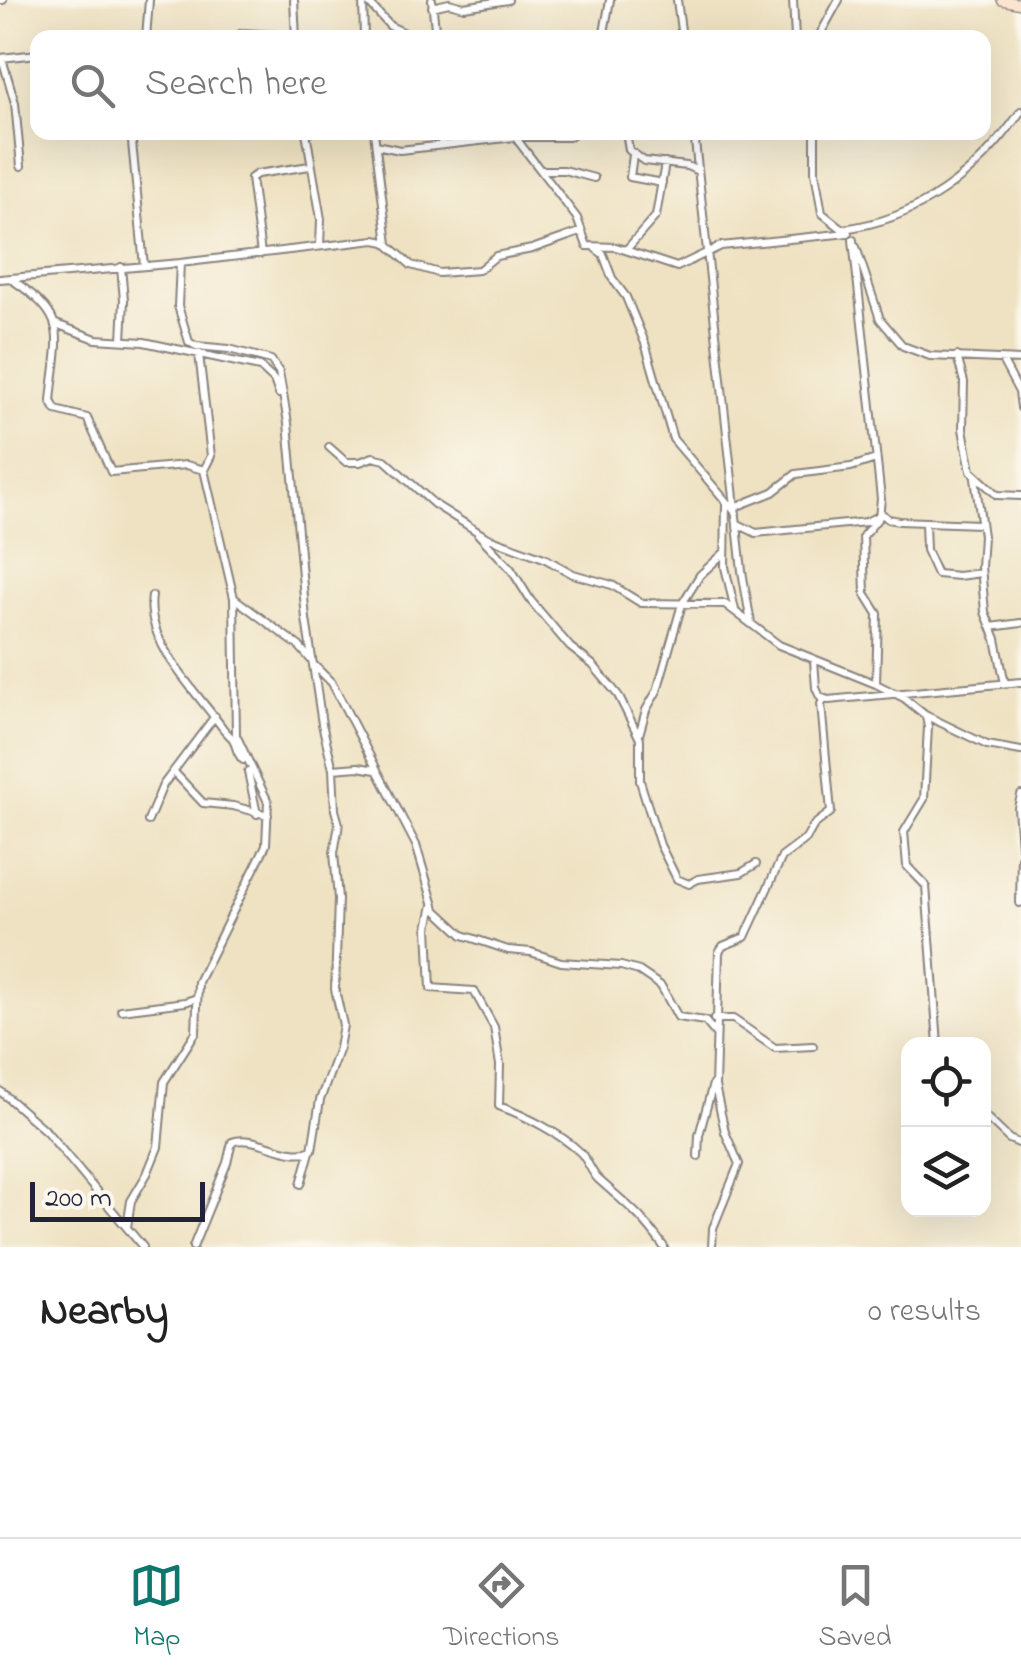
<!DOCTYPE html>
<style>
body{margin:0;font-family:"Indie Flower",sans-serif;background:#f2f2f2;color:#222}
.controls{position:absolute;right:30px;bottom:30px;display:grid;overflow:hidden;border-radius:20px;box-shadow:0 10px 40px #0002}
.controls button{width:90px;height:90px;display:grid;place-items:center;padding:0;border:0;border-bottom:2px solid #e0e0e0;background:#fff;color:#222;font:50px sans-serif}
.scale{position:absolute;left:30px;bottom:25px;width:175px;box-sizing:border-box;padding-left:10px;border:5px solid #22223b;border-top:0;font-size:28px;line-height:35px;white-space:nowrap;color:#22223b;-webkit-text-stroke:8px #fbf7ec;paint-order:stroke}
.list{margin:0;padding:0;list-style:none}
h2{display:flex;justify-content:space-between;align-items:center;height:130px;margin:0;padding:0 40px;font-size:42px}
h2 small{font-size:32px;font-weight:400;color:#767676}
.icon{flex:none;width:55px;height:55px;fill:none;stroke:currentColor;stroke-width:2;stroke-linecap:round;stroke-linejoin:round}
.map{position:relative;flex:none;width:1021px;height:1247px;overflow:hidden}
.search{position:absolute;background:#fff;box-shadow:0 10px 40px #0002;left:30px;right:30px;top:30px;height:110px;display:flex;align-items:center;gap:25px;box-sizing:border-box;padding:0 35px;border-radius:20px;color:#767676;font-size:38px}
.sheet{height:290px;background:#fff}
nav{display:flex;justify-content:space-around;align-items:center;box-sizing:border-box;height:140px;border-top:2px solid #e0e0e0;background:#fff;font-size:28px;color:#767676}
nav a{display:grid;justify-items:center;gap:5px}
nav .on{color:#0f766e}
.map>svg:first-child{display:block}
</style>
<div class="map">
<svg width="1021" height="1247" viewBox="0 0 1021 1247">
<rect width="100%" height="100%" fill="#fbf7ec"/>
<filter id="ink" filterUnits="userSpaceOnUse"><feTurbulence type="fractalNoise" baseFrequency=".01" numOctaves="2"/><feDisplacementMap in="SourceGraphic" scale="20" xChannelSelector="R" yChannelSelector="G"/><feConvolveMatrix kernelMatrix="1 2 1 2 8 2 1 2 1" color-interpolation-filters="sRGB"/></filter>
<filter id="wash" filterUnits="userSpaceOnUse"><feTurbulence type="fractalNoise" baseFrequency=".0048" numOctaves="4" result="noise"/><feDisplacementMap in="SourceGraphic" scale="40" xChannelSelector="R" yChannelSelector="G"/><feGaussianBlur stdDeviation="2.25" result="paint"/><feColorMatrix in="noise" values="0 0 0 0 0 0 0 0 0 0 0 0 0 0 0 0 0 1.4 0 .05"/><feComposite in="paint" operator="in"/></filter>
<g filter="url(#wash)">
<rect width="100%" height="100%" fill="#efe2c2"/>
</g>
<g filter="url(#ink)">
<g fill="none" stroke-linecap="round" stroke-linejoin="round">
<defs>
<path id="street" d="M0,0H3
M294,0L296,38
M363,0L364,38
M366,0L390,26L416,38
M432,0L436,38
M677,0L682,38
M793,0L795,38
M432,7L449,3L464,7L508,0
M146,38L149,0
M233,38L242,33L296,36
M603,38L610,0
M818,38L839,0
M1,58L38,54
M2,58L15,103L21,166
M131,132L144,266
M306,132L321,219L320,246
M374,132L388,244
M626,132L629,150L644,161L687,166L698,171
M694,132L742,571L751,623
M815,132V172L822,213L847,233
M515,137H569L575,132
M376,145L400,150L515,137L577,218L587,246L616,247L677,267L721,246L848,233
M441,145L442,132
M633,155L630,177L662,183
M543,170H564L594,178
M842,229C918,220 978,174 1021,111
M853,240L881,499L879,517L863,536L865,593L878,614L876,684
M856,247L880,319L903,346L930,356L1021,360
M596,249L603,254L612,278L626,297L645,343L673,439L736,513
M626,250L656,216L665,163
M261,254L251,178L257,174L310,166
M180,263L178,306L189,342L196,346L229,349L271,360L279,372L288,423L306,619L322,724L333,769L335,810L339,824L334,853L338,899L335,989L343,1025L339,1048L320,1100L312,1150C288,1161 255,1133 232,1142L227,1163L193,1247
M121,267L124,300L122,340
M0,279L180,263L375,240L385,242L411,265L439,273L479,270L496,256L532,249L580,232
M11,279C72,320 57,334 51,401L56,410L87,418L111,472L186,465L204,470L234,598L299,646L312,661
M56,324L96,339L144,342L260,367L274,380L279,394
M199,354L211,456L204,470
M957,356L964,382L963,429L971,471L997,495L1021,496
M1002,360L1019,392L1021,408
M329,447L346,462H360L373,457L385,460L434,504L486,537L544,558L573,574L612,585L641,603L725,604L779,645L876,684L904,698L925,715L987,745L1021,751
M975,478L983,536L981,567L985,612L996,639L1005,684
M726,504L725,567L735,610
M735,507L773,492L796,474L851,467L876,459
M881,513L888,519L899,521L980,524
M925,523L926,550L937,574L958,576L981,573
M738,524L756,533L866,522L876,517
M478,534L511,569L531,601L570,647L593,665L618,695L640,739V781L660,845L677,879L689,884L698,879L741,873L756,864
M152,596C145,643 196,691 222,727C223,729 232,738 233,739C237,748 236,753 243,760
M991,627L1021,623
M814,660L816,688L820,697L828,700L1021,682
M314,665L332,683L416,845L435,909L463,935L508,950L531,952L561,962L621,966L639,971L661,986L678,1017L705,1021L715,1033
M926,716L928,727L924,799L904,832L907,866L926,886L938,1044
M639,735L646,710L657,691L682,604L700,575L724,553
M333,769L358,767L376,770
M174,772L203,803L233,806L268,815
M248,772L257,814
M1021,795L1018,808L1021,846
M148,821L163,785L215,716
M1020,903L1021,858
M433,905L428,928L431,988L474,991L494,1027L500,1065L499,1106C526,1116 560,1133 581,1153C588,1161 591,1172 598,1179C627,1205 641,1214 664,1247
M121,1010L185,1002L197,998
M714,1019H733L775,1048L813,1046
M0,1091L47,1132L143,1247
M984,1115L1009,1139L1021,1144
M698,1156L699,1135L713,1084
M301,1184L310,1152
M127,1227L131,1201L147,1174L158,1147L164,1082L196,1032L198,982L266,845L268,802L236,735L234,598
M712,1247L713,1228L739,1164L725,1132L715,1086L719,952L723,946L745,937L782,857L806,839L814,825L831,812L821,704L825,699"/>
<path id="secondary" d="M1002,0L1021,4"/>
</defs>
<!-- street casing -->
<use href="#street" stroke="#88827e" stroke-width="10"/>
<!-- secondary casing -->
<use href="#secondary" stroke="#88827e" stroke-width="12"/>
<!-- street -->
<use href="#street" stroke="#fff" stroke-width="6"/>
<!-- secondary -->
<use href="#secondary" stroke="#fce5d0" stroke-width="9"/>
</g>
</g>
</svg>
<div class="controls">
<button><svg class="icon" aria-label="locate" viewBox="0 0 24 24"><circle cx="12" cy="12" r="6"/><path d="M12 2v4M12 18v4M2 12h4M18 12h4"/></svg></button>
<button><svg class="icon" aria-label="layers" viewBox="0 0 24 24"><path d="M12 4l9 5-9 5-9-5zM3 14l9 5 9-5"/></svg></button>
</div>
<div class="scale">200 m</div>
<div class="search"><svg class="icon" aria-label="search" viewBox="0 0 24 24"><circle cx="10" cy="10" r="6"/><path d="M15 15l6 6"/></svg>Search here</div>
</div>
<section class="sheet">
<h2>Nearby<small>0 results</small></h2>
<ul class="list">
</ul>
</section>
<nav>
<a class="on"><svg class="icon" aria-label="map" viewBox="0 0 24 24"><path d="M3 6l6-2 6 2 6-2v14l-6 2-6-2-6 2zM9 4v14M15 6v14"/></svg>Map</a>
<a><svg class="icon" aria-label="directions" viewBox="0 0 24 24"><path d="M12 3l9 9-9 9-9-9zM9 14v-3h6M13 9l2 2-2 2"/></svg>Directions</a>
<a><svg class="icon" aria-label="saved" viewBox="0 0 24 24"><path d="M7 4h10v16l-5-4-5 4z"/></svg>Saved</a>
</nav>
